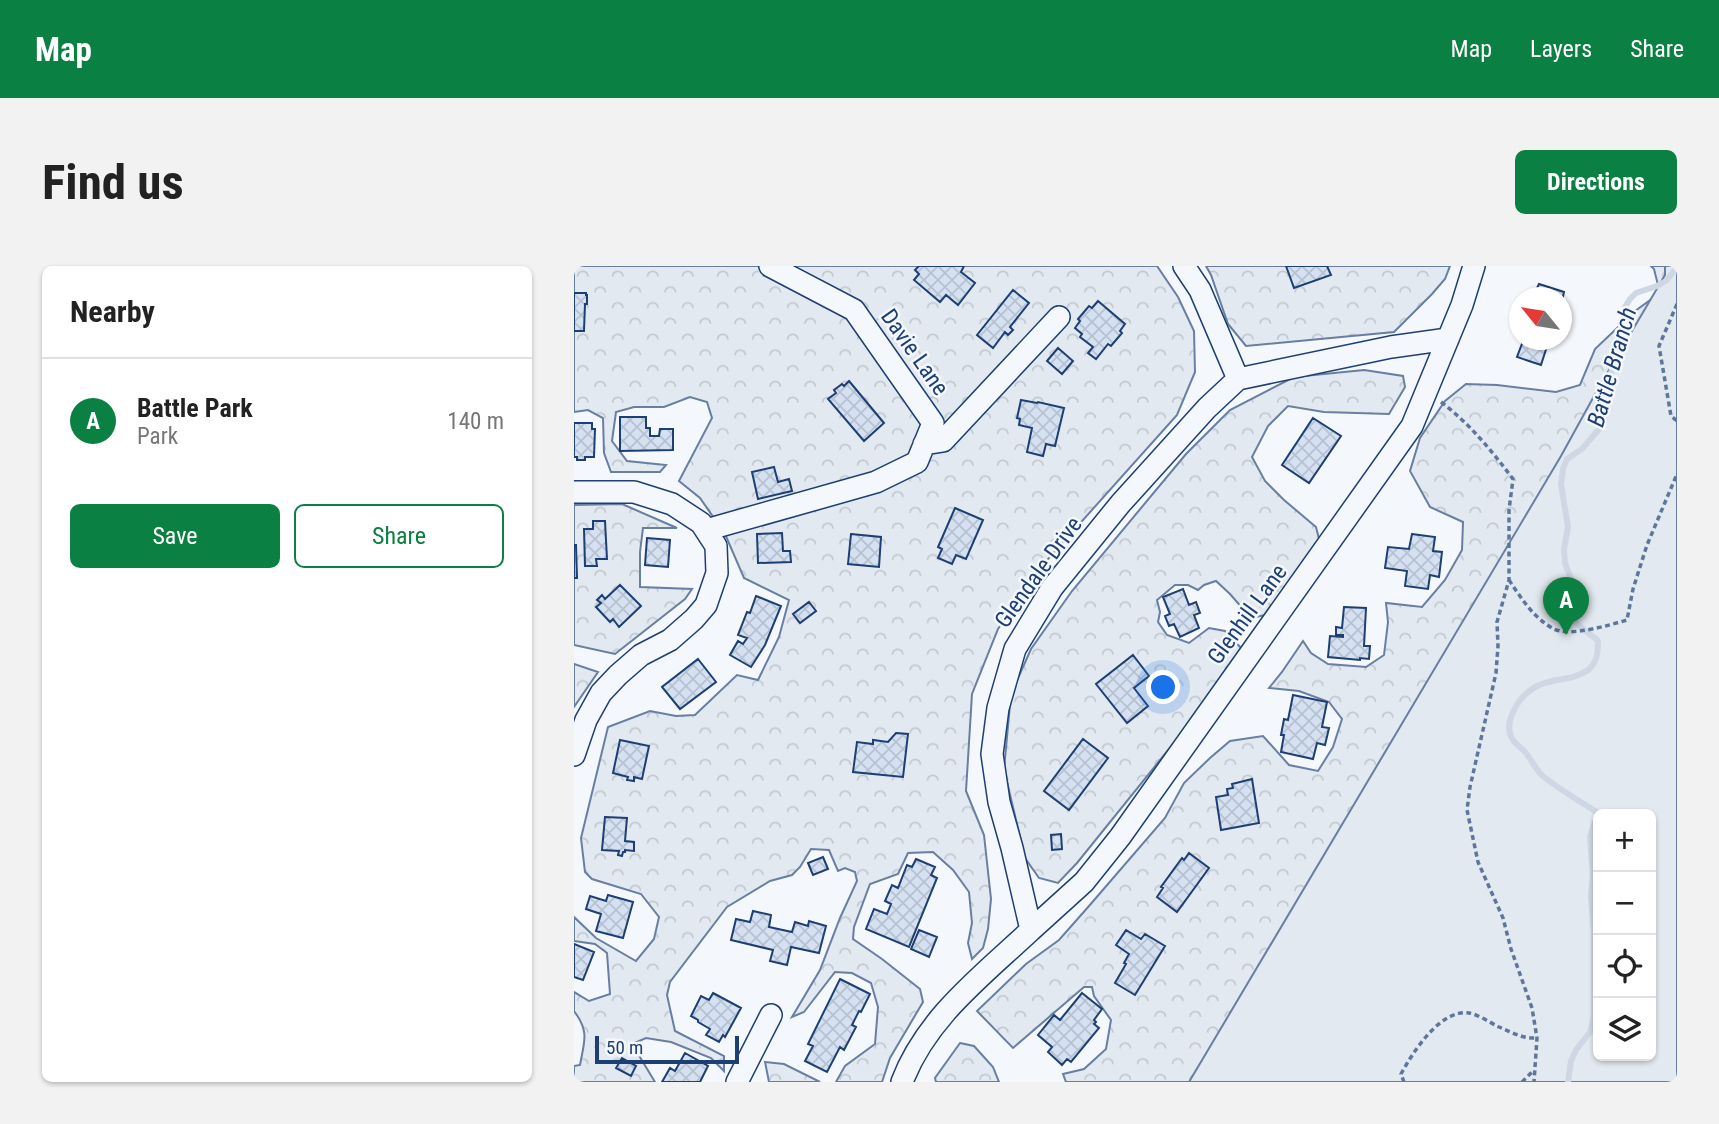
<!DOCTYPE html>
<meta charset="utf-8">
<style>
body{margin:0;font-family:"Roboto Condensed",sans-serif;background:#f2f2f2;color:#222}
.controls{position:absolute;right:21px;bottom:21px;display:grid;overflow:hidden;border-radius:10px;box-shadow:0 2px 5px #0004}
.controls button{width:63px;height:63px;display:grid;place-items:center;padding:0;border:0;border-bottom:2px solid #e0e0e0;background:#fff;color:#222;font:35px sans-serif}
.compass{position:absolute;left:935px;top:21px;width:63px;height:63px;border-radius:50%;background:#fff;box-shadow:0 2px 5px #0004;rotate:300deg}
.scale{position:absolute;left:21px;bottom:18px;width:144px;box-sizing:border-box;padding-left:7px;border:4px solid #1d3f73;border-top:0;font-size:19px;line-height:24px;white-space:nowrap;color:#1d3f73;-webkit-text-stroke:5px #f4f7fb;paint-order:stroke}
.you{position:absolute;left:590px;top:422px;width:24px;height:24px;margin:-18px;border:5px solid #fff;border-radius:50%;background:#1a73e8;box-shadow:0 0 0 10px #1a73e833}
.badge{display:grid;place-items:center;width:46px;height:46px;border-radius:50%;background:#0b8043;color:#fff;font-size:23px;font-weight:700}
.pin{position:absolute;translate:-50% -58px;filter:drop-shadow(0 2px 4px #0008)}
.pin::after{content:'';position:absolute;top:37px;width:24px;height:21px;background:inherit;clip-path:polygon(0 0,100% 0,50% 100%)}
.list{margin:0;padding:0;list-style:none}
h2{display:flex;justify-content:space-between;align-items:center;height:91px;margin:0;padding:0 28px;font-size:30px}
h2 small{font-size:23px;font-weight:400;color:#767676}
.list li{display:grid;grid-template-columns:46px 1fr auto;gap:21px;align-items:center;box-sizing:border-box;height:126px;padding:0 28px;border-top:2px solid #e0e0e0}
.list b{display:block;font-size:26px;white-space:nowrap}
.list p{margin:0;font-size:23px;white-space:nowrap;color:#767676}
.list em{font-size:23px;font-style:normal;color:#767676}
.actions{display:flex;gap:14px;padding:21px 28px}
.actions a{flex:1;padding:16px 0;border:2px solid #0b8043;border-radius:10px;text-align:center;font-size:24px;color:#0b8043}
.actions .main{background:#0b8043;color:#fff}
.icon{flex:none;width:38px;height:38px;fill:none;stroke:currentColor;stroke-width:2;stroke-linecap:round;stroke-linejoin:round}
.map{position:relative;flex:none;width:1103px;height:816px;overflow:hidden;border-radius:10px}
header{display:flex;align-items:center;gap:42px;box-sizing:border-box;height:98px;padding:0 35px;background:#0b8043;color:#fff}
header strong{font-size:33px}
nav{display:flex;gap:38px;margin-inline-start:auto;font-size:24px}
.intro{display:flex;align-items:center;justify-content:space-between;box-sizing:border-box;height:168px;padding:0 42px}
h1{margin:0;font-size:49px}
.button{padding:18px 32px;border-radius:10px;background:#0b8043;color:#fff;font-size:24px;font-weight:700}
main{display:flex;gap:42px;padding:0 42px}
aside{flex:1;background:#fff;border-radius:10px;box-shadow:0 2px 5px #0004}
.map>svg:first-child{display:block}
</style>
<header>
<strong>Map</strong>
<nav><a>Map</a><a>Layers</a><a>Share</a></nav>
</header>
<div class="intro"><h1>Find us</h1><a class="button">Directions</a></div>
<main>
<aside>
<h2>Nearby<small></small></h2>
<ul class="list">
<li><span class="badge">A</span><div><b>Battle Park</b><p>Park</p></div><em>140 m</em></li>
</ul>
<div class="actions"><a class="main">Save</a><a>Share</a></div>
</aside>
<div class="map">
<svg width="1103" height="816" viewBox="0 0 1103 816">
<defs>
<pattern id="forest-crowns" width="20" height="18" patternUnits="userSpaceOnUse" patternTransform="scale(1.75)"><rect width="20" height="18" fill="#e3e9f0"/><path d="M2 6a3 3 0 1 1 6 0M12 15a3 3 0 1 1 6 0" fill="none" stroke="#c2c9d1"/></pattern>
<pattern id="building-cross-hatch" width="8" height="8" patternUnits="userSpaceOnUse" patternTransform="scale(1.75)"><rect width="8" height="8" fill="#d5e0f0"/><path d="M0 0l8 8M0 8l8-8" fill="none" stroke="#b6c1d1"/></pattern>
</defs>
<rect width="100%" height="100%" fill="#f4f7fb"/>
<!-- forest -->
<path fill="url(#forest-crowns)" stroke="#687fa3" stroke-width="2" fill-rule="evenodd" d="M0,0H583L604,31L620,65L621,106L603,149L466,302L424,363L398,428L392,525L410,569L417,633L414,663L409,682L398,693L394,677L398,657L395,626L379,604L359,586L334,587L324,608L296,618L280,661L279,673L308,693L346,723L349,736L316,792L308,816H262L271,800L301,778L304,741L297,717L278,707L261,706L230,746L218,751L246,704L266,652L283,615L281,606L271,602L264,605L255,584L237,583L226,601L218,609L196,615L153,641L96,716L93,729L101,765L150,790V805L137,792L97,776L72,772L58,778L81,816H0V800L6,799C10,776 16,766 0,745V726L15,735L36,728L33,687L21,678L0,675V651L22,672L62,695L80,673L85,651L67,628L18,613L11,606L7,572L34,461L76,445L102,450L121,449L163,409L184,414L205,371L215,334L170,312L151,268L126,232L105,215L138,152L133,136L116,131L90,141H60L42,146L38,175L53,195L92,199L86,206H37L30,187L29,152L14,144L0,146Z
M632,0H876L871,13L858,28L820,66L672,80L654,58L637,9Z
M1077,0H1103V816H492L489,808L510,803L532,783L537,754L520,730L518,721H510L439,782L403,745L452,698L485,674L515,640L591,552L610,517L636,492L656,475L689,470L715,499L744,505L759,481L768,453L755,436L725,425L695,422L708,406L729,375L737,387L754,398L792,401L810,389L814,356L812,337L848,341L871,314L888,284L889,256L856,241L836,205L846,172L871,135L892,118L923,119L982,126L1006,119L1021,83L1061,45L1086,27L1080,3ZM1024,548H1077V790H1024Z
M790,104L829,110L831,121L815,148L750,146L714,140L694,160L678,191L691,215L710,234L742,261L745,273L691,349L677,352L656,328L642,315L630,319L624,324L614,319H601L583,334L586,346L584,356L593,369L615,377L635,362L651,365L669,384L599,478L503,597L484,617L465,612L451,592L430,503L437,428L457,383L498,325L612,188L656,144L720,111Z
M48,238L103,262H69L66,286V321L118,323L111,333L41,388L0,379V239Z
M0,398L24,406L0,441Z
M386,777L400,780L419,801L425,816H362L361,812Z
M191,796L210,798L246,816H195Z"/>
<!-- park -->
<path fill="#e3e9f0" stroke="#687fa3" stroke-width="2" fill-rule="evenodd" d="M1091,0H1103V816H615L987,190L1025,121L1091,9ZM1024,548H1077V790H1024Z"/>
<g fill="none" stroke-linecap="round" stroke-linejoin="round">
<!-- stream -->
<path stroke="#cfd7e4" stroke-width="6" d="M994,816L997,795L1002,784L1016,766L1020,751V666L1017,630L1019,609L1016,571L1024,547C1006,535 986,524 970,511C961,504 958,493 950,485C947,481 942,479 939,474C928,458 944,432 958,423C975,411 998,416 1014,404C1023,397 1024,386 1024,375C1013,365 1000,359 995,345L1003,329L991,297L990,283L994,261L987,218L989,203L993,193L1008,183L1026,162L1035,136V114L1047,72L1048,57L1051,41L1056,33L1062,27L1083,20L1092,15L1103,1"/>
</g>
<!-- building -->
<path fill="url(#building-cross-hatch)" stroke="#1d3f73" stroke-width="2" d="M345,0H390L387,6L401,17L384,39L372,29L366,36L340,14L345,8L341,4Z
M712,0H753L757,9L720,22Z
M965,18L990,26L988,35V32H958Z
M439,24L455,37L436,61L439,64L434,69L431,66L419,82L403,69Z
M0,27H12V29H13V38H11L10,65H0Z
M524,35L551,58L546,65L548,67L537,80L534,78L522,93L514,87L519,81L506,71L508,68L501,62L506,55L504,53L515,40L518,42Z
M946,74H975L967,99L943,91L949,75Z
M484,82L499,95L488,108L473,95Z
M275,115L310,157L290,175L254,133L262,127L260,124L268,118L270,120Z
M447,134L463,137L464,136L490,142L481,180L472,178L469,190L453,186L458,162L445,159L446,153L443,152Z
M46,151H72V162H76V170H85L86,163H99V184L46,185Z
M739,152L767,170L735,217L708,199Z
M0,157H18V163H21L20,191H11V194H3V191H0Z
M200,201L204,216L215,213L218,225L184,233L178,206Z
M381,242L409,254L392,293L382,289L378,298L364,292L368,283L364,281Z
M19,255H31L33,293H22L23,300H11L10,263H19Z
M208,267L209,285H216L217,296L184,297L183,268Z
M277,268L307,271L305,301L274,298Z
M838,268L861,271L859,285L868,286L865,311L856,309L854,323L831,320L833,305L811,302L814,281L835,283Z
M73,272L96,274L94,301L71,299Z
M0,279H2L3,312H0Z
M46,319L67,340L45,361L39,353L36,356L22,341L27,337L23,334L28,329L31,333Z
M609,323L615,339L622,336L626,347L620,349L625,362L606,371L600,358L595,360L591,350L596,348L589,331Z
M182,330L207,340L191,379L177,401L156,389L164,375L169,378L173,372L164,369L173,346L176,347Z
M235,336L242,345L226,357L219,348Z
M770,341L792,342L790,380H796L795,393L786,392V394L754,391L756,370L769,371V369H762V361L768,362Z
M559,389L575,410L560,422L574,440L553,457L522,418Z
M124,393L142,416L106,443L88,421Z
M719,429L753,436L748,461L755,462L751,479L743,477L739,493L707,486L710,469H707L710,453L714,454Z
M322,467L334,468L329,511L279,506L283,476L299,478V474L314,476Z
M509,473L534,492L495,544L470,525Z
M46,474L75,480L68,513L60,511V515L53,514L54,511L39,507Z
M678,513L685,557L647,564L642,531L654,529L653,523L659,522L658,518Z
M31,551L53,552L51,575L60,576V585L51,584V586H49L48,590L44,589L45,585L28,584Z
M487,568L488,583L478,584L477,569Z
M615,587L635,602L603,646L583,631L589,622L587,621L608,592L610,594Z
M249,591L254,603L239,609L234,597Z
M342,593L361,601L357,609L363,612L335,681L292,663L300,643L313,648L317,638L311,635L318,619L324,622L333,599L338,601Z
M34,629L59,636L49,672L22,665L27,648L12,643L16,630L32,635Z
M179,645L197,649L195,661L218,666L221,656L234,660L235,655L252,660L245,687L217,681L213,699L196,695L199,684L157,674L162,653L176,656Z
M345,664L363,671L355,691L337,683Z
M552,664L567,673L571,668L591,680L561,729L541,717L552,698L550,697L555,688L542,679Z
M0,678L20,686L9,714L0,711Z
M266,713L296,728L287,746L285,745L278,759L282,761L270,784L266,781L253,806L231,795L239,780L234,778Z
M139,727L167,742L151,771L149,769L145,776L132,769L136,763L124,756V754L117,750L127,730L135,734Z
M508,727L528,743L520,754L522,756L520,758L525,762L497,796L493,793L488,799L474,786L478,781L464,769L480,749L486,754Z
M111,787L134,800L126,816H88L96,802L101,805Z
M48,792L62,800L57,810L42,802Z"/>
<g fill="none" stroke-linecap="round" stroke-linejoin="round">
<defs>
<path id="minor" d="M610,0L626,24L664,113
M350,178L369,175L485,51
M0,226H60L98,238L127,257L142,280L143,307L132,339L120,353L96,374L67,389L44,409L27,427L12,454L0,489
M132,264L302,216L343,196L359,157L280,44L196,0
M457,664L510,616L546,571L838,160L888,39L900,0
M163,816L197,749
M328,816C352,752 408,710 457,664L438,582L425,536L418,488L424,442L441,383L478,322L547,237L633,142L664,113L817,81L874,73"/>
</defs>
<!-- minor casing -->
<use href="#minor" stroke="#1d3f73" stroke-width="24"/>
<!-- path -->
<path stroke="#5e769c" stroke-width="3.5" stroke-dasharray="5 3.5" stroke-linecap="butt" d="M1103,38L1085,80L1097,150L1103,155
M867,136C896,158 917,184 939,213L935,244V314L923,356L924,380L922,407L896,521L893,544L904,596L929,652L937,683L958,742L963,772L960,816
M935,314C947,332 959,351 978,362C995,372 1035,359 1053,354L1059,323L1073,279L1103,208
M830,816L827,808C839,786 866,743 895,747C903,748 917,757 925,761C937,766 949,773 962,772
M948,816L959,805"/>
<!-- minor -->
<use href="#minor" stroke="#f4f7fb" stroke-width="21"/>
</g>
<g text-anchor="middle" stroke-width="5" stroke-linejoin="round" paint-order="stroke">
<!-- street labels -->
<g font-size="23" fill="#1d3f73" stroke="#f4f7fb">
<text transform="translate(341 86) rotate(55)" y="8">Davie Lane</text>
<text transform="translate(464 306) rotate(-54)" y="8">Glendale Drive</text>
<text transform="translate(673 348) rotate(-54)" y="8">Glenhill Lane</text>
</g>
<!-- water labels -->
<g font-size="24" font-style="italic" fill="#1d3f73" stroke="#f4f7fb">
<text transform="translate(1038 101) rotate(-74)" y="8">Battle Branch</text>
</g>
</g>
</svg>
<div class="controls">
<button>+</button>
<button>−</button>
<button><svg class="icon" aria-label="locate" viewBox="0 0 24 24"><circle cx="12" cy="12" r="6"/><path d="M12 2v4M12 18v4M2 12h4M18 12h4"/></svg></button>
<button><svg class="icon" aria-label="layers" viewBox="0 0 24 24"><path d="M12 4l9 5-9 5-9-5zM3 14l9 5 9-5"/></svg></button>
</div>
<svg class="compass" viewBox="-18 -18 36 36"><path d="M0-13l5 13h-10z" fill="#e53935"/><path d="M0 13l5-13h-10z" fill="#767676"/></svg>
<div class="scale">50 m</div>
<div class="you"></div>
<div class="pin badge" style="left:992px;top:369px">A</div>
</div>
</main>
